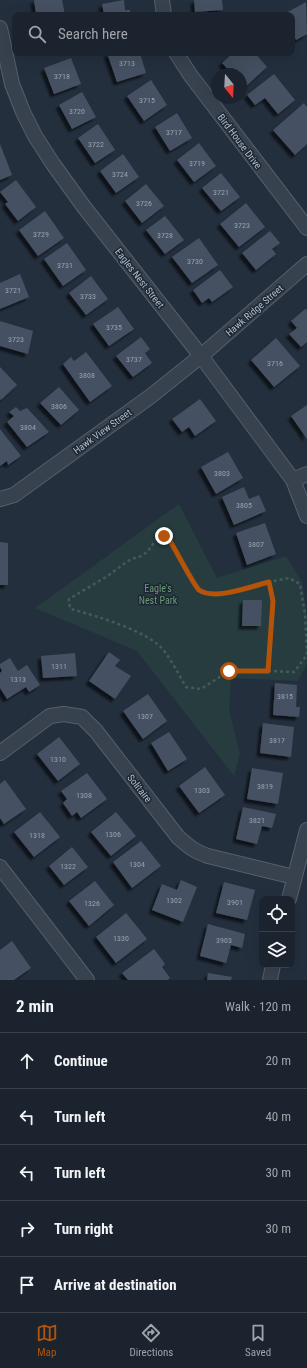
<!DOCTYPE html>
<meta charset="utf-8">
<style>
body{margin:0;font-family:"Roboto Condensed",sans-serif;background:#282f3a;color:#f1f3f6}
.controls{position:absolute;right:12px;bottom:12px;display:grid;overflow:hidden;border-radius:8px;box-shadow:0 4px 16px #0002}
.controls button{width:36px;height:36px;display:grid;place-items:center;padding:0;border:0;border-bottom:1px solid #39404a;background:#1b232e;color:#f1f3f6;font:20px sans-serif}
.compass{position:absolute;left:211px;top:68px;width:36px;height:36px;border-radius:50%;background:#1b232e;box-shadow:0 4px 16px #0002;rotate:162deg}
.stop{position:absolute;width:12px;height:12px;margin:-9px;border:3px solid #b45309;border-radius:50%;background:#fff}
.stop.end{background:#b45309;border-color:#fff;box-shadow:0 1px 4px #0008}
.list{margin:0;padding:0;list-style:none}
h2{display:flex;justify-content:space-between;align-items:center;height:52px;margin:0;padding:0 16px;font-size:17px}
h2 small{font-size:13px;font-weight:400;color:#a0a4aa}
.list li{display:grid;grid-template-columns:26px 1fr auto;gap:12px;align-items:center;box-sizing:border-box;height:56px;padding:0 16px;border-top:1px solid #39404a}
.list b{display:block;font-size:15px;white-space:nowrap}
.list em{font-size:13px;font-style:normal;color:#a0a4aa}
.icon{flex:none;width:22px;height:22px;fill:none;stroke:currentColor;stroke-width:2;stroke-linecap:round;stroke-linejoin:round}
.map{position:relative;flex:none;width:307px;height:980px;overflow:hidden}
.search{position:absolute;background:#1b232e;box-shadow:0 4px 16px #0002;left:12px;right:12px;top:12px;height:44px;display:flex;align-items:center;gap:10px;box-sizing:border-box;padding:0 14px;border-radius:8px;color:#a0a4aa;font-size:15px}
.sheet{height:332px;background:#1b232e}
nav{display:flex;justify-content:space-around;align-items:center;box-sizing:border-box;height:56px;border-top:1px solid #39404a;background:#1b232e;font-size:11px;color:#a0a4aa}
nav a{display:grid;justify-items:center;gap:2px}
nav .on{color:#b45309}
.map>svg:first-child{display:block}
</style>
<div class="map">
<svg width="307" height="980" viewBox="0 0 307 980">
<defs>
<filter id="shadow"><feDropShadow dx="-3.5" dy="3.5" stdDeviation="1" flood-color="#0009"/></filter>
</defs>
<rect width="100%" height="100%" fill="#242f3e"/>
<!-- green -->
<path fill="#263c3f" d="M179,504L217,578L286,556L302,582L307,615V664L298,681L231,678L229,710L240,754L234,776L137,651L35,608Z"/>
<!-- building -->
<path fill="#455162" filter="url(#shadow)" d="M34,0H62L65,15H36Z
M124,0L125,10H130V15H104L102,4Z
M194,0H222L223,10L195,12Z
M306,2L307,34L296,40L292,32V15H282Z
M107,53H140L146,73L117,82Z
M233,53H255L267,67L244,88L241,84V74H232L222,63Z
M71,58L81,84L54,94L44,68Z
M274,74L295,100L278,114L265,98L255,105L247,95Z
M151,80L167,105L144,121L127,96Z
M82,92L96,117L72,129L59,105Z
M304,103L307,107V144L295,155L273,130Z
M177,113L192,138L170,151L155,127Z
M98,124L115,150L95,163L78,138Z
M199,143L216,166L194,182L177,160Z
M0,144L12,175L0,180Z
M123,154L139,177L116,193L100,171Z
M221,173L240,197L221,211L202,188Z
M16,180L36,207L18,221L5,204L8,202L0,192Z
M146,184L164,206L142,223L125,201Z
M246,203L265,227L239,247L220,224Z
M45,211L64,238L38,256L19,230Z
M165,216L184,240L165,254L146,230Z
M270,231L280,243L272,249L276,254L256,270L242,253Z
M199,238L218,265L192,283L172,257Z
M67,243L86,270L63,286L44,259Z
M220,270L233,287L212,302L209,298L202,303L193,290Z
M20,274L29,297L0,309V283Z
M91,276L108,299L86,315L69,293Z
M118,307L134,329L109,346L93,324Z
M305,309L307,310V342L301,347L289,334L297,328L291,321Z
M0,321L33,331L28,354L0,346Z
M141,337L150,349L145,353L152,363L133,377L116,356Z
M276,338L300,366L274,387L251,360Z
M86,352L112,386L90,402L63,364L71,357L74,361Z
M0,367L17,385L1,400L0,399Z
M59,387L79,410L61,425L40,403Z
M200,399L216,421L195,436L189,427L182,432L172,419Z
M307,405V439L291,416Z
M16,407L20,411L27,408L49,432L27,447L7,422L14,416L9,412Z
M0,429L21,456L8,465L7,461L0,466Z
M228,452L243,478L216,494L201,467Z
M244,487L249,499L259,495L266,511L234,525L222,497Z
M265,523L276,554L247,565L236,533Z
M0,542L8,543V585H0Z
M243,600H262L261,626H242Z
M109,652L120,660L115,666L131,676L115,699L89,681Z
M75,653L77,676L43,678L41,656Z
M10,658L18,671L27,665L40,685L29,692L26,687L7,699L0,688V673L2,671L0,667V664Z
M275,683L297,685L296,707H300L299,717L273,715Z
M148,694L167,721L143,739L123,711Z
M263,723L294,727L291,757L260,753Z
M169,732L187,759L168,771L151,743Z
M59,737L80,764L58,781L37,754Z
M205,767L225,795L199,813L179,786Z
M252,768L283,773L278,804L247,799Z
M87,773L107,799L81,818L77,812L72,816L63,803L67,799L61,791Z
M5,780L26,809L4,824L0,818V784Z
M243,807L276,814L272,828L262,826L257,844L236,839Z
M40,812L60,837L34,857L14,832Z
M116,812L136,836L111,856L91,832Z
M141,841L161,866L132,888L113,862Z
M72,847L88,867L64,885L49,866Z
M181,880L197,887L183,922L152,910L162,884L177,890Z
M95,881L114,905L89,926L69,901Z
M224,882L255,890L247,920L216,913Z
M126,913L147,939L116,963L96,937Z
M208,924L245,934L242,948L231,945L226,963L200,956Z
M12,941L31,968L14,980H0V950Z
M154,949L165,964L162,967L170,978L167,980H128L122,973Z
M208,973L232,977L231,980H207Z"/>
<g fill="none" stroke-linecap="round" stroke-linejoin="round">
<defs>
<path id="minor" d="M162,0L164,15
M0,28L12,84L23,112L35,136L53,164L84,207L201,356L293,480L307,516
M176,53L191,76L307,228
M293,480L307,474
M0,499L14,495L151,396L201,356L307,264
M0,753L50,716L64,714L82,717L96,731L178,837C189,847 194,851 208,856L294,877
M0,867L87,980
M289,899L307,830
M270,980L273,965"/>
</defs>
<!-- minor casing -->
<use href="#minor" stroke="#565f6c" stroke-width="16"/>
<!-- path -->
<path stroke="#44595c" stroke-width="2.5" stroke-dasharray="3 3" stroke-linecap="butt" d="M164,536L169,539C174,547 194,586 199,590C215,601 252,586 269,582L273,601L268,671H229L201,689L186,687C179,675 173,663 165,652C150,631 96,616 71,609L69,604V599L106,577L131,559L142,556L148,551L157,538Z
M268,671L294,672L307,655L305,614L300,584L289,578L269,582"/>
<!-- minor -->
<use href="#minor" stroke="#38414e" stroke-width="14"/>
</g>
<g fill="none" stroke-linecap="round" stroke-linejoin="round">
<!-- route -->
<path stroke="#b45309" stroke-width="5" d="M164,536L169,539C174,547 194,586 199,590C215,601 252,586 269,582L273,601L268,671H229"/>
</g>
<g text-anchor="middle" stroke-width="3" stroke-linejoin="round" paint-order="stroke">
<!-- number labels -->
<g font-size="8" fill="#98a1af">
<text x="127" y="66">3713</text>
<text x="62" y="79">3718</text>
<text x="147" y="103">3715</text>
<text x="77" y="114">3720</text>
<text x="174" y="135">3717</text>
<text x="96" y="147">3722</text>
<text x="197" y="166">3719</text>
<text x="120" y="177">3724</text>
<text x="221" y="195">3721</text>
<text x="144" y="206">3726</text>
<text x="242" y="228">3723</text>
<text x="41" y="237">3729</text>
<text x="165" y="238">3728</text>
<text x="195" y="264">3730</text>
<text x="65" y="268">3731</text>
<text x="13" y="293">3721</text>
<text x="88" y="299">3733</text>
<text x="114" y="330">3735</text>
<text x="16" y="342">3723</text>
<text x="134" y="362">3737</text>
<text x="275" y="366">3716</text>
<text x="87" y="378">3808</text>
<text x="59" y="409">3806</text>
<text x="28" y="430">3804</text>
<text x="222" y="476">3803</text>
<text x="244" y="508">3805</text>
<text x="256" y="547">3807</text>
<text x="59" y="669">1311</text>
<text x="18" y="682">1313</text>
<text x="285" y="699">3815</text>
<text x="145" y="719">1307</text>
<text x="277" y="743">3817</text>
<text x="58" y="762">1310</text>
<text x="265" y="789">3819</text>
<text x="202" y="793">1303</text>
<text x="84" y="798">1308</text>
<text x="257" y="823">3821</text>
<text x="113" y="837">1306</text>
<text x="37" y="838">1318</text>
<text x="137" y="867">1304</text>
<text x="68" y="869">1322</text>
<text x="174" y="903">1302</text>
<text x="235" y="905">3901</text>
<text x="92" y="906">1326</text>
<text x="121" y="941">1330</text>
<text x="224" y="943">3903</text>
</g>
<!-- street labels -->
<g font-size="10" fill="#b4bcc9" stroke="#1d2633">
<text transform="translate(240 141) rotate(53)" y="4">Bird House Drive</text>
<text transform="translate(140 278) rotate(52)" y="4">Eagles Nest Street</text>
<text transform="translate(254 310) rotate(-41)" y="4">Hawk Ridge Street</text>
<text transform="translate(102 431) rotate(-36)" y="4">Hawk View Street</text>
<text transform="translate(140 788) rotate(52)" y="4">Solitaire</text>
</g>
<!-- park labels -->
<g font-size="10" fill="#6b9a76" stroke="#1d2633">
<text x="158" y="592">Eagle's<tspan x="158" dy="12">Nest Park</tspan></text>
</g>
</g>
</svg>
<div class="controls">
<button><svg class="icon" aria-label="locate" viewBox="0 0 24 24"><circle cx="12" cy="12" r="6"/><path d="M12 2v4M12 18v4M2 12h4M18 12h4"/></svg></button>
<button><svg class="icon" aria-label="layers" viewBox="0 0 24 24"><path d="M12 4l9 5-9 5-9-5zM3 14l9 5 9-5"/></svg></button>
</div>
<svg class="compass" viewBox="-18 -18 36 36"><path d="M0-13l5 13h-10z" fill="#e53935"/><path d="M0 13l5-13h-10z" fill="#a0a4aa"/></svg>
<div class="stop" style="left:229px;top:671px"></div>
<div class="stop end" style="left:164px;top:536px"></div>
<div class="search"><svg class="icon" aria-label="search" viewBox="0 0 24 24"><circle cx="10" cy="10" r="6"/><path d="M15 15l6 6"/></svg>Search here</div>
</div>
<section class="sheet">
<h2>2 min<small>Walk · 120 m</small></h2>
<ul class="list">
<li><svg class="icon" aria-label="ahead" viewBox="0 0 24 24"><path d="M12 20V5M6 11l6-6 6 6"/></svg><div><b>Continue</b></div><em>20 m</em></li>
<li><svg class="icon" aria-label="left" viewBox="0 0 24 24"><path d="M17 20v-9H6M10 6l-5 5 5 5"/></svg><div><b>Turn left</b></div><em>40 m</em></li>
<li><svg class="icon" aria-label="left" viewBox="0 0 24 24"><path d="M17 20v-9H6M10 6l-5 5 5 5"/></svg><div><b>Turn left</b></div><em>30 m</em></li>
<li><svg class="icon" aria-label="right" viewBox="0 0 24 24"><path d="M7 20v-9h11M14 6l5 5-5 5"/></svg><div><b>Turn right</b></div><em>30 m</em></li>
<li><svg class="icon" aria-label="arrive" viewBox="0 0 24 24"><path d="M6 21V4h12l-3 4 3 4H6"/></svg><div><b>Arrive at destination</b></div></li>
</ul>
</section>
<nav>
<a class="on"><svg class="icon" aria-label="map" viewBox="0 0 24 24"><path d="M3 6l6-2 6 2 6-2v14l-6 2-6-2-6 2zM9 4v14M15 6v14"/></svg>Map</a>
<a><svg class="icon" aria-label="directions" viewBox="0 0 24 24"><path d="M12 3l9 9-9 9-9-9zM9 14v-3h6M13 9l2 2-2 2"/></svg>Directions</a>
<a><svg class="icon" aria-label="saved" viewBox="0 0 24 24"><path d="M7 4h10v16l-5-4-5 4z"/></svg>Saved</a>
</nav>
